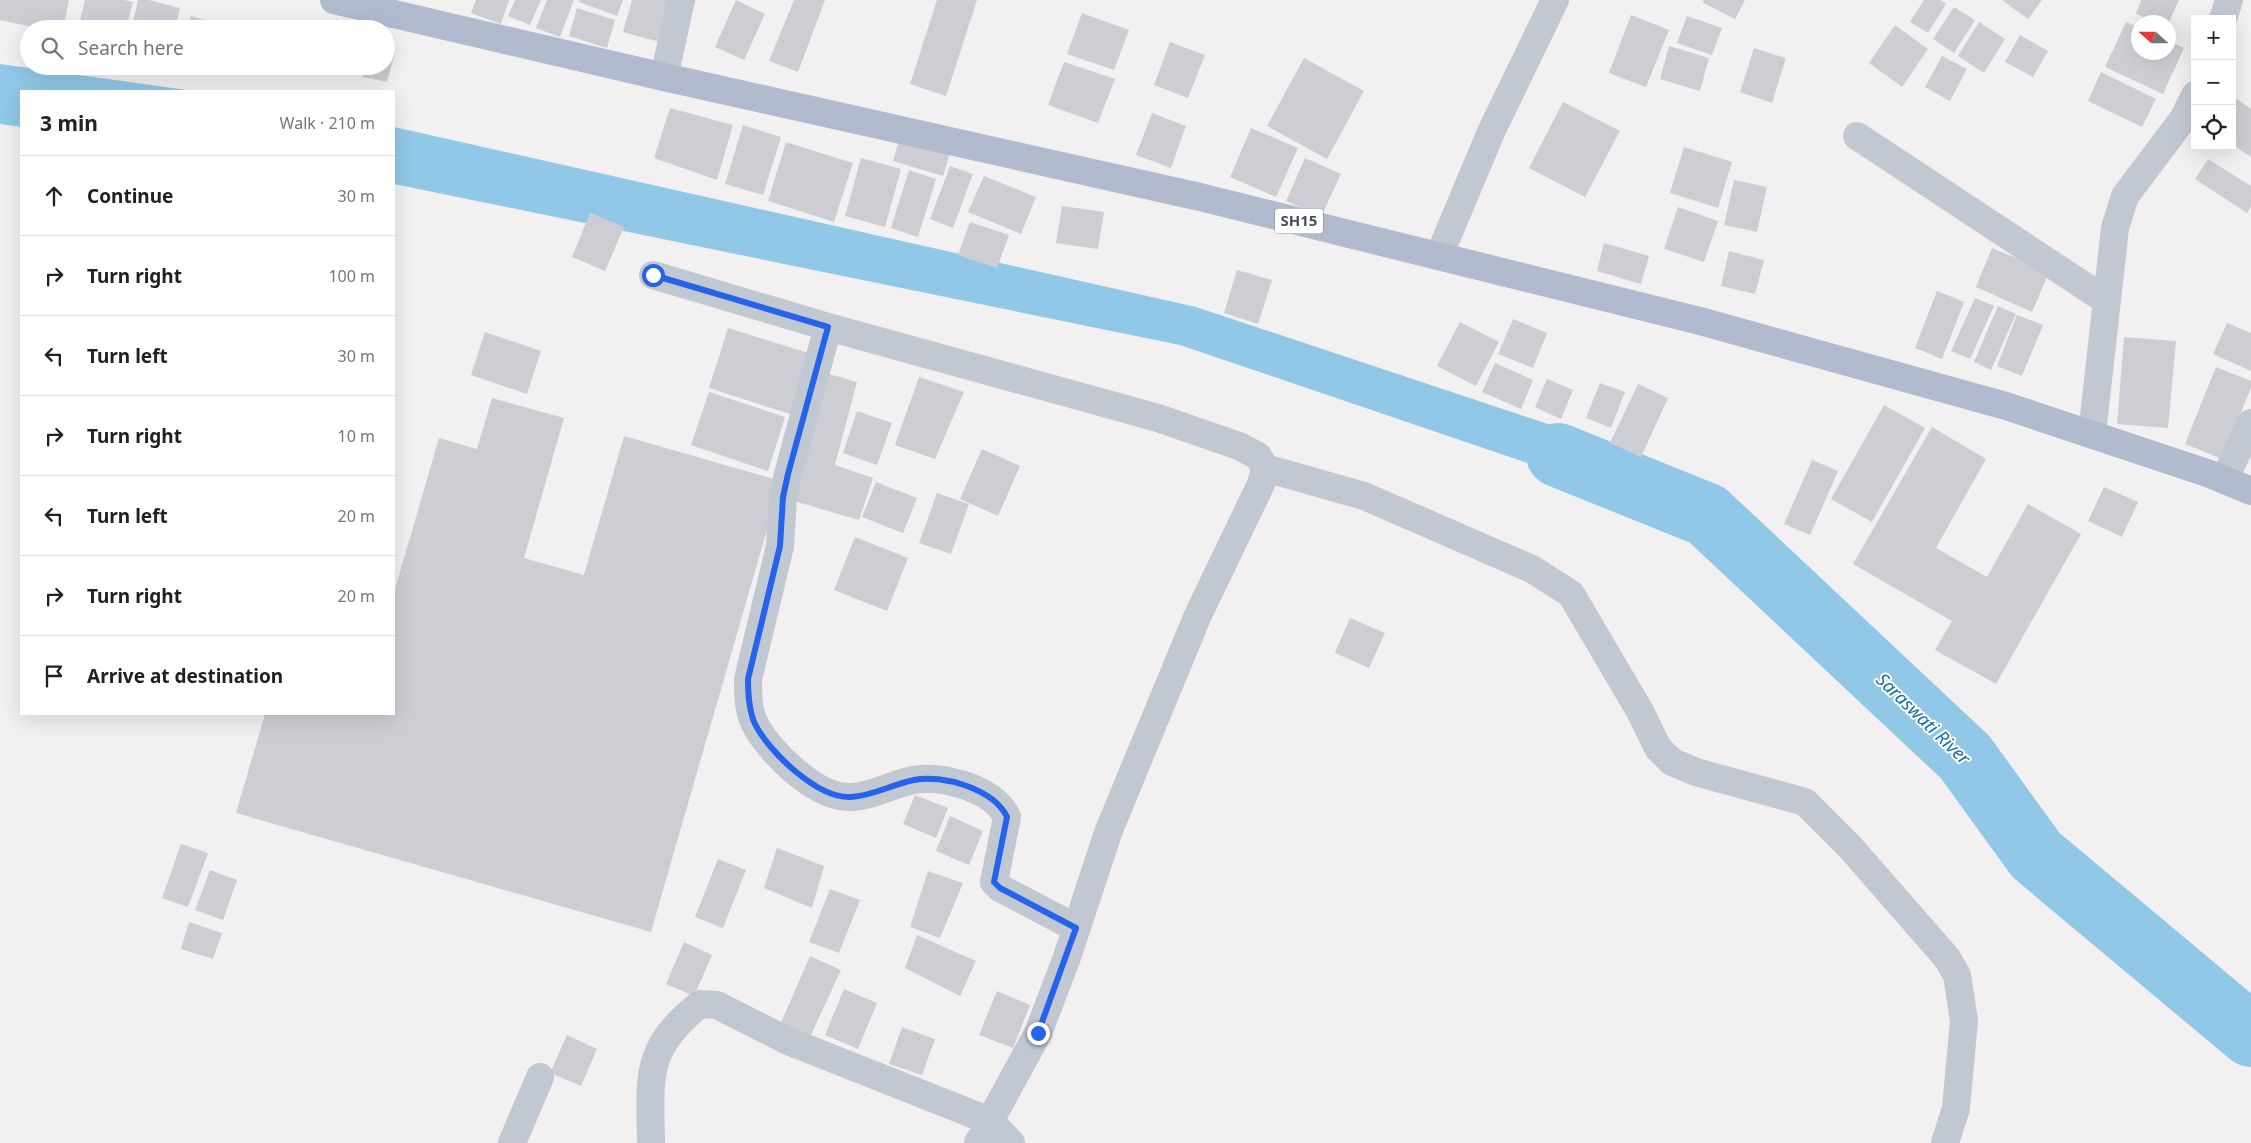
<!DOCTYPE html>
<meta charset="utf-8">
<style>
body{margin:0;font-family:"Noto Sans",sans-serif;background:#f6f6f6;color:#202124}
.controls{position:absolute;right:15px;top:15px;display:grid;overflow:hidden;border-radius:0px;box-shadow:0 5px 20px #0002}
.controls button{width:45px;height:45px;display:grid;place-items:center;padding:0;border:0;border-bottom:1px solid #e0e0e0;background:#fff;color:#202124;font:25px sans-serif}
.compass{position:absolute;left:2131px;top:15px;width:45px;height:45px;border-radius:50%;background:#fff;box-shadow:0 5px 20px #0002;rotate:291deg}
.stop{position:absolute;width:15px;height:15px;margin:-11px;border:4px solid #2563eb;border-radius:50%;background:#fff}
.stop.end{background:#2563eb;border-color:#fff;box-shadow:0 1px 5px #0008}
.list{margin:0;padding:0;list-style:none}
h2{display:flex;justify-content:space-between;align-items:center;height:65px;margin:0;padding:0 20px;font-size:21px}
h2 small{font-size:16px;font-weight:400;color:#757577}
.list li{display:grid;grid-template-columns:32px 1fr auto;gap:15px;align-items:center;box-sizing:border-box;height:80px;padding:0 20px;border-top:1px solid #e0e0e0}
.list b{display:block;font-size:19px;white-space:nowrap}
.list em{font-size:16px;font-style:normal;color:#757577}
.icon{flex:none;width:28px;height:28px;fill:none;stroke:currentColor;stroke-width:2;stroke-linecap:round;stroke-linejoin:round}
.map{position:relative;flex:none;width:2251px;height:1143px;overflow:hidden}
.search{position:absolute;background:#fff;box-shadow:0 5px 20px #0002;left:20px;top:20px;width:375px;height:55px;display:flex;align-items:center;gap:12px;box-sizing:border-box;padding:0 18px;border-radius:28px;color:#757577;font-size:19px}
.panel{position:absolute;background:#fff;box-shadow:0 5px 20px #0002;left:20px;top:90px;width:375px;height:625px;border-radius:0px}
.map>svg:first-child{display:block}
</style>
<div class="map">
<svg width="2251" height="1143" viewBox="0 0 2251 1143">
<rect width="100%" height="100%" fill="#f2f0f0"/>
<!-- water -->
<path fill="#91c8e7" d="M0,64L194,91H21V127L0,124Z
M394,127L1196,307L1569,431L1551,471L1180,345L394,184Z"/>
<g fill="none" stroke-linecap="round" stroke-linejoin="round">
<!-- river -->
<path stroke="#91c8e7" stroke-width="64" d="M1558,455L1707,515L1965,757L2036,855L2251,1035"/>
</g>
<!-- building -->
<path fill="#cdced4" d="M0,0H69L63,29H42L0,20Z
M85,0H124L133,2L126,29H78Z
M138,0H149L180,8L175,29H131Z
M476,0H509L501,24L471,13Z
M515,0H541L530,25L508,16Z
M547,0H574L560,37L536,28Z
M580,0H623L617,16L579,2Z
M632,0H672L660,42L623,32Z
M736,0L765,14L744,60L715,47Z
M794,0H825L798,72L769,61Z
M937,0H977L946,96L910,84Z
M1704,0H1745L1735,19L1702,2Z
M1924,0H1941L1946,4L1928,33L1910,22Z
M2002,0H2042L2028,19Z
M2141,0H2179L2169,22H2156L2136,14Z
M1954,7L1975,20L1954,53L1933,39Z
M577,8L615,20L607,48L569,36Z
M1082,13L1129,30L1114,70L1067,54Z
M1631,15L1669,30L1646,87L1609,73Z
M191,16L232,28V29H188Z
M1687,16L1722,28L1712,55L1677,43Z
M1979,22L2005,39L1984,73L1958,56Z
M2126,22L2138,27V52H2168V41L2184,48L2163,94L2105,67Z
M1895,25L1928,49L1902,87L1869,63Z
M2020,35L2048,51L2033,77L2005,62Z
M1170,42L1205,55L1188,98L1154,85Z
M1669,46L1709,58L1700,91L1660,79Z
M1754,48L1786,58L1772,103L1740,92Z
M386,51L395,53L387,82L363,77L365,66H386Z
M1942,56L1967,69L1950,101L1925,87Z
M1304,58L1364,91L1327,159L1267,126Z
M1064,62L1115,79L1098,123L1048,105Z
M2101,72L2156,99L2142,127L2088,101Z
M2237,99L2251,109V157L2232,144V106Z
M1563,102L1620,131L1585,197L1529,168Z
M670,108L733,125L717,180L654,158Z
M1152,113L1186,126L1171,168L1136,155Z
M743,125L781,137L763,195L725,184Z
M1251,128L1298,148L1276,197L1230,177Z
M902,131L952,147L943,176L893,161Z
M786,142L853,163L834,222L768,201Z
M1684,147L1732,162L1718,208L1670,193Z
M861,158L901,169L885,227L845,216Z
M1305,158L1341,174L1321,217L1286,201Z
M2208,159L2251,186V206L2247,213L2195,179Z
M950,166L973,174L953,228L930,219Z
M909,170L936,179L918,237L891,228Z
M984,176L1036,197L1021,234L968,212Z
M1734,180L1767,187L1757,232L1724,225Z
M1062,206L1104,212L1098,249L1056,243Z
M1678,207L1718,221L1704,262L1664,249Z
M590,213L624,227L605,271L572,257Z
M970,222L1009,235L997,268L958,255Z
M1604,243L1649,256L1641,284L1597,271Z
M1992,248L2049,272L2032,312L1976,287Z
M1729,251L1764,260L1755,294L1721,286Z
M1237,270L1272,280L1258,324L1224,313Z
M1937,291L1964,302L1942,359L1915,348Z
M1975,298L1994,306L1970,359L1951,351Z
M1998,306L2016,314L1991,370L1974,362Z
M2017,315L2043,325L2022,376L1997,366Z
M1513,319L1547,333L1533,368L1498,354Z
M1460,322L1499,342L1476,386L1437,366Z
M2227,323L2251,333V371L2213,354Z
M728,328L815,355L796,416L709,388Z
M485,332L541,351L527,394L471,375Z
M2124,337L2176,341L2168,428L2117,424Z
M1495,363L1533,380L1521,409L1482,392Z
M2216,367L2251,381V388L2222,459L2185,444Z
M822,372L857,382L835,465L873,478L859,520L787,499Z
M919,377L964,392L935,459L895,445Z
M1547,379L1573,390L1561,419L1535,407Z
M1600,383L1625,392L1611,428L1586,418Z
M1638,384L1668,398L1641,457L1610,443Z
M709,392L785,417L768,471L691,445Z
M492,398L564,418L524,558L584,575L624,436L781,481L651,932L236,813L265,714H394V588L395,589L439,438L477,449Z
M1884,405L1925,428L1872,522L1831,499Z
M857,411L892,423L877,465L843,453Z
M1932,427L1986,459L1936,548L1987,577L2028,504L2081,534L1996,684L1935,650L1952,621L1853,564Z
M982,449L1020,466L998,516L960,499Z
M1812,460L1838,471L1810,535L1784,524Z
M876,482L917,498L903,533L862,517Z
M2104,487L2138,502L2122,537L2088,521Z
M937,493L969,504L951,554L919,543Z
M855,537L908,558L887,611L834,590Z
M1350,618L1385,633L1369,668L1335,653Z
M915,795L948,808L936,838L903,824Z
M950,816L983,831L969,865L936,851Z
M181,844L208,853L188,907L162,898Z
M777,848L824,866L812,908L764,888Z
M718,859L746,870L723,928L695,917Z
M210,870L237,880L223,920L195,910Z
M928,871L963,883L940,938L910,927Z
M830,889L860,900L839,953L809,942Z
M189,922L222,933L213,959L181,949Z
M917,935L976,961L960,996L905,968Z
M684,942L712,955L694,996L666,984Z
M810,956L841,970L810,1037L780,1025Z
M844,989L877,1003L858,1049L825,1035Z
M997,991L1030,1005L1013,1048L979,1035Z
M902,1027L935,1039L922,1075L889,1064Z
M567,1035L597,1049L581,1086L550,1073Z"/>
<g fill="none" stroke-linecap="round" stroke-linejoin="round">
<!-- minor -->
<path stroke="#c1c8d1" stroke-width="28" d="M2223,19L2229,0
M664,77L681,0
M1857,136L2107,301
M1439,256L1491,132L1555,0
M653,275L828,327L1158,418L1239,446L1258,456L1265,468L1261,484L1198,615L1109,830L1066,960L1038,1033L978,1143
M828,327L788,474L783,497L780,546L748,679C748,694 748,711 755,724C769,752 817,799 851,797C873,796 893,784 913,780C942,774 994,789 1007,817L994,882L1000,888L1076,928
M2092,434L2115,228L2125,196L2183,119L2195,95
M1265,468L1364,496L1532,569L1571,594L1641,713L1658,748L1672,762L1696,772L1805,802L1850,847L1947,958L1957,975L1964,1021L1956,1108L1945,1143
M2224,480L2251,423
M512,1143L540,1077
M651,1143C650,1076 644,1049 700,1004L717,1005L788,1041L990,1121L1011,1143"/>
<!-- primary -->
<path stroke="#b1bbcd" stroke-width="28" d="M334,0L664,77L1200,197L1700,321L2006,406L2210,474L2251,491"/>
</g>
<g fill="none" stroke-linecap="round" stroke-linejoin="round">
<!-- route -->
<path stroke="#2563eb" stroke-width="6" d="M653,275L828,327L788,474L783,497L780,546L748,679C748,694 749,711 755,724C769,752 818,799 851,797C873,796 893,784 914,780C942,774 994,789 1007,817L994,882L1000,888L1076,928L1038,1033"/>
</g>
<g text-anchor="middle" stroke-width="4" stroke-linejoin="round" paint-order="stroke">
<!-- shield labels -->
<rect fill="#fff" stroke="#80848d" stroke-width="1" x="1275" y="208.5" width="48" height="25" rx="4"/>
<g font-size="15" font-weight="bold" fill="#49505c">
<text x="1299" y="226">SH15</text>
</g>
<!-- water labels -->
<g font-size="18" font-style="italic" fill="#1570a3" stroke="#fff">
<text transform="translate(1923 719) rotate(44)" y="6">Saraswati River</text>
</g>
</g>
</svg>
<div class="controls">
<button>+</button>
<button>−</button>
<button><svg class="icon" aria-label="locate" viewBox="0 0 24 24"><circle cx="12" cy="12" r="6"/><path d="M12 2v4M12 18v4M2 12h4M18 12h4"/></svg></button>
</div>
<svg class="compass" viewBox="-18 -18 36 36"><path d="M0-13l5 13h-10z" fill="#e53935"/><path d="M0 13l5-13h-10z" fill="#757577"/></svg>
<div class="stop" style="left:653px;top:275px"></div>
<div class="stop end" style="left:1038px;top:1033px"></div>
<div class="search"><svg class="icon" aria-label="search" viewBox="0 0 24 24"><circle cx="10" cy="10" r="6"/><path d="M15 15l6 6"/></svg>Search here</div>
<section class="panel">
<h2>3 min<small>Walk · 210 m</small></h2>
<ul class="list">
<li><svg class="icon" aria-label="ahead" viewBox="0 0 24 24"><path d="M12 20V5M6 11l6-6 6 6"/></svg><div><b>Continue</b></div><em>30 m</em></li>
<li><svg class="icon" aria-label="right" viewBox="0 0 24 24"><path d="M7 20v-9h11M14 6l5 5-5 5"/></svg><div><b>Turn right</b></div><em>100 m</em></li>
<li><svg class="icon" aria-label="left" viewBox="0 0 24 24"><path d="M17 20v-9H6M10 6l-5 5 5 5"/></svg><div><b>Turn left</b></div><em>30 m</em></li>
<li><svg class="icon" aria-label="right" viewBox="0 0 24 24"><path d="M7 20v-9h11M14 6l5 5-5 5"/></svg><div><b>Turn right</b></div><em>10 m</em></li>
<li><svg class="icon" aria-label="left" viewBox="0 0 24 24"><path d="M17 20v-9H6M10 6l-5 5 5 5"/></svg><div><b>Turn left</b></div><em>20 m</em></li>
<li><svg class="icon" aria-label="right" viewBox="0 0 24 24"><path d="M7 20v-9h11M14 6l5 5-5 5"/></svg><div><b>Turn right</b></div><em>20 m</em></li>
<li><svg class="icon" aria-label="arrive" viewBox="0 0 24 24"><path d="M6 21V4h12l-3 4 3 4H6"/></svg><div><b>Arrive at destination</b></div></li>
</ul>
</section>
</div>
